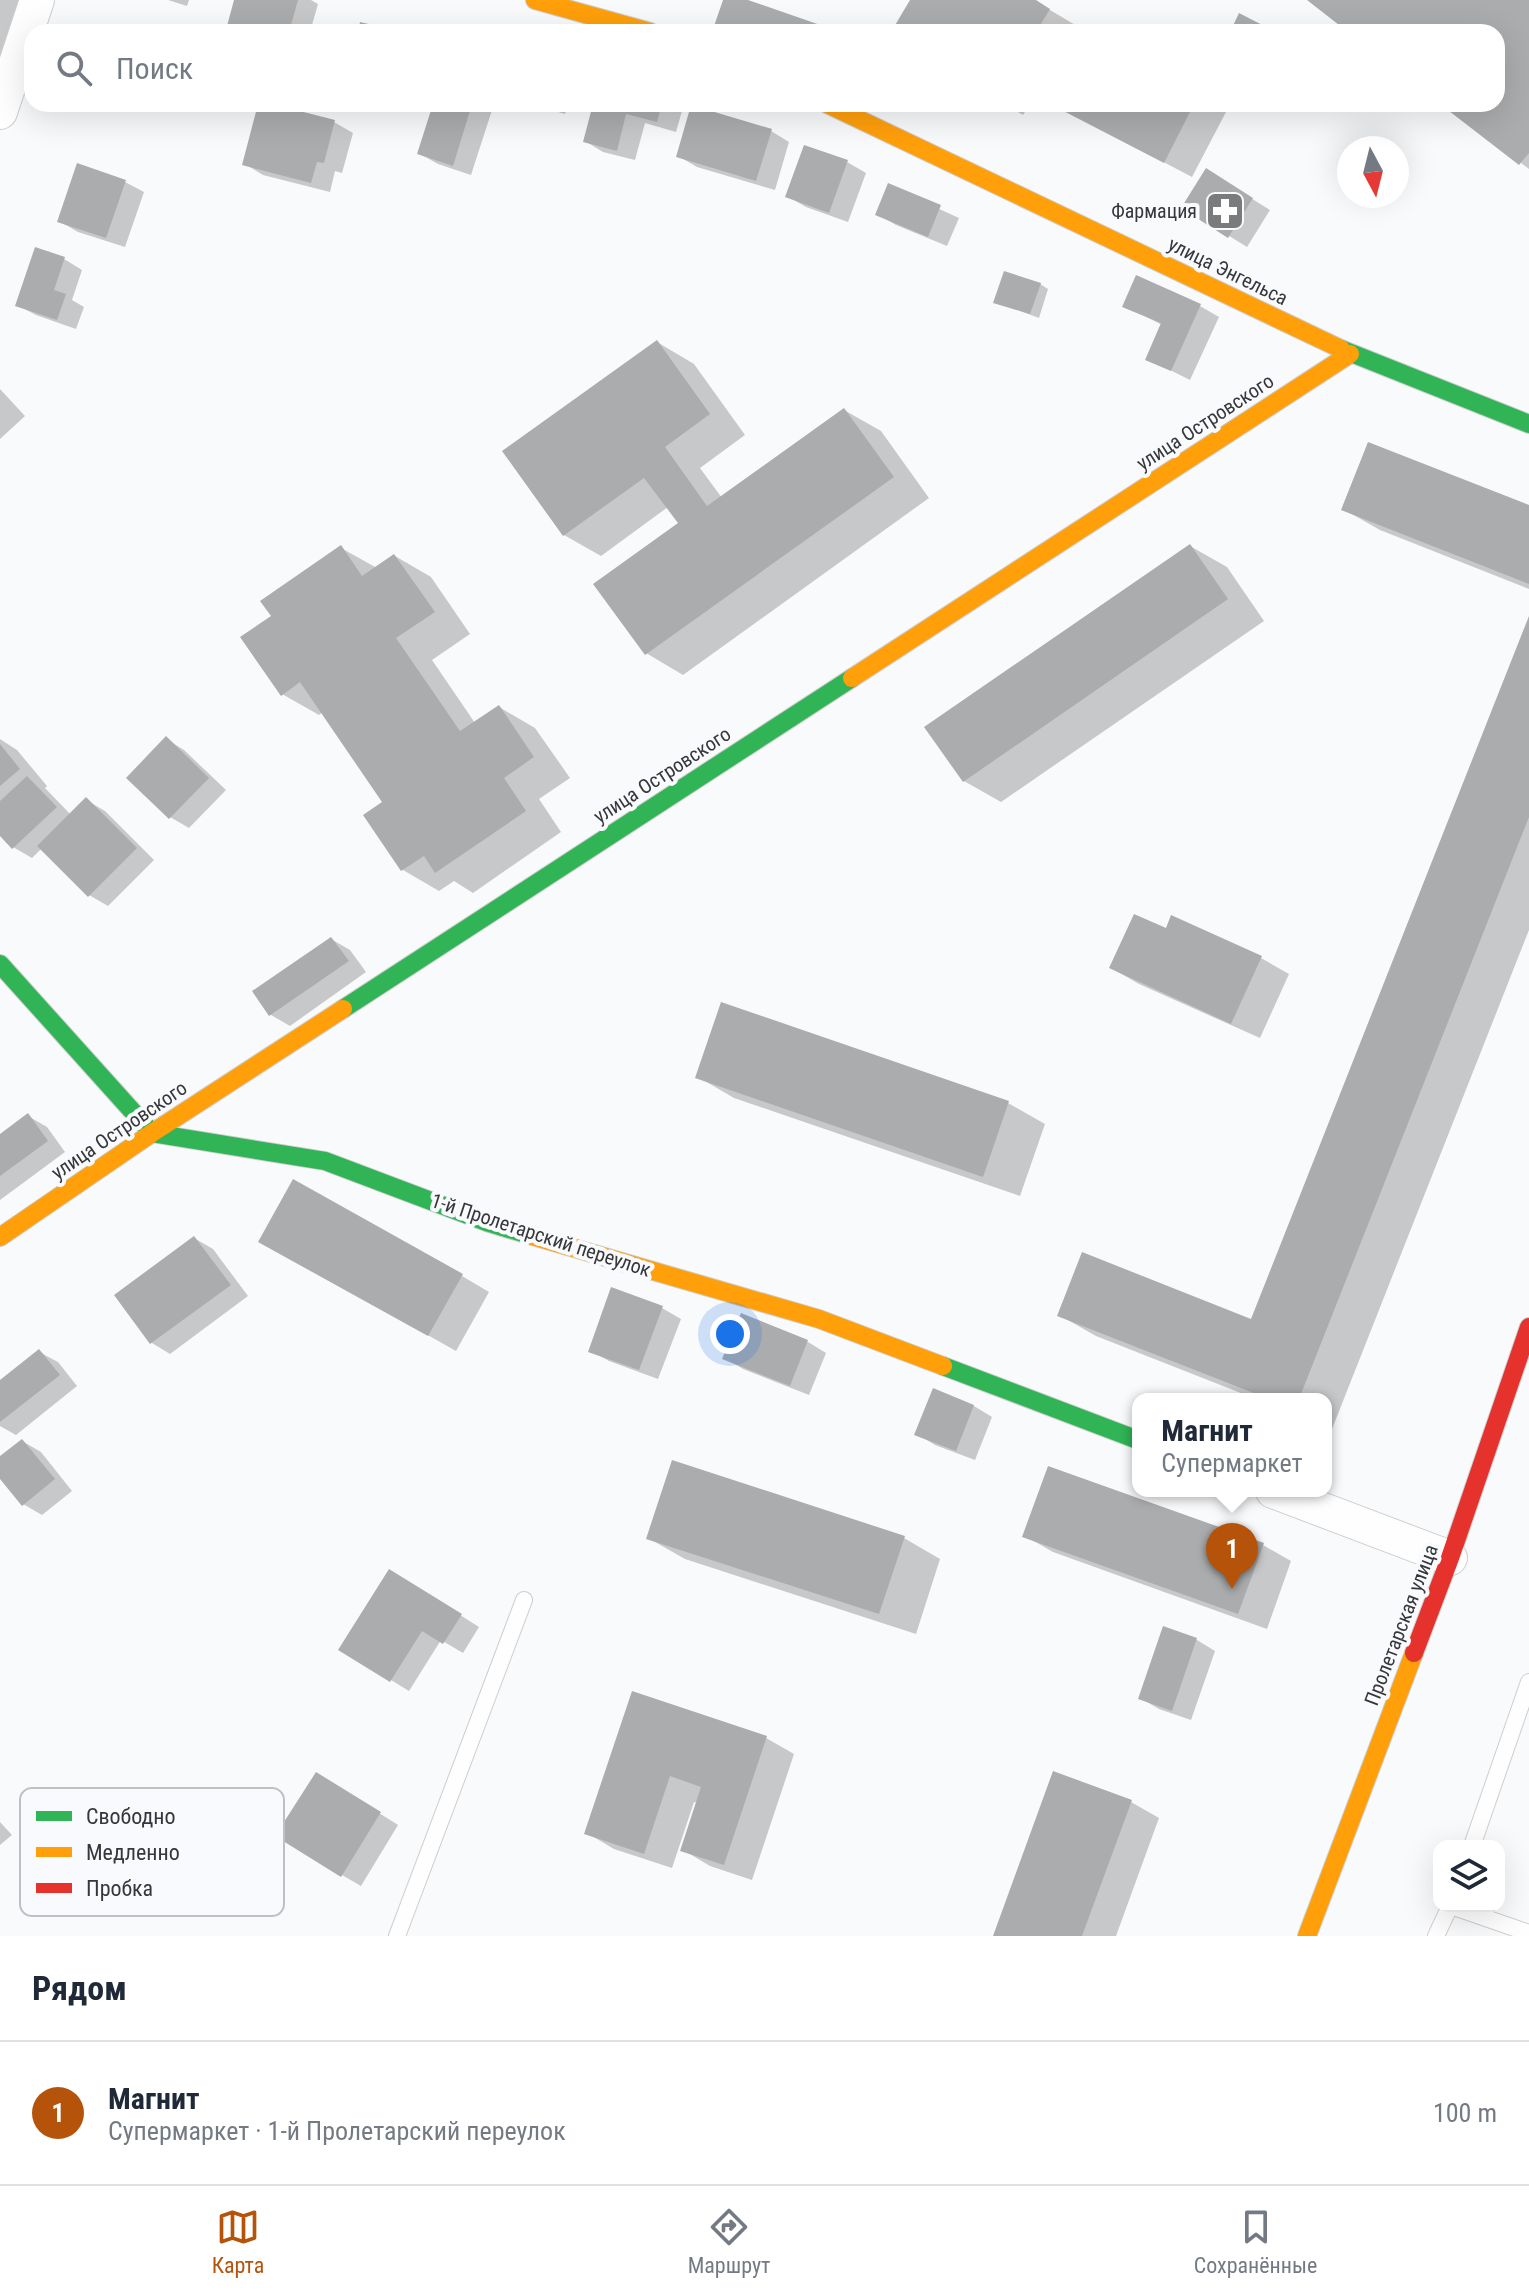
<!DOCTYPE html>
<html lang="ru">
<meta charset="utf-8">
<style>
body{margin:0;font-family:"Roboto Condensed",sans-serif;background:#f6f6f7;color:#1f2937}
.controls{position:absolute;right:24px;bottom:24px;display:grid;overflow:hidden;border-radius:16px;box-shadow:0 8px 32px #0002}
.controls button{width:72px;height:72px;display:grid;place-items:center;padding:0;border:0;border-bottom:2px solid #e0e1e3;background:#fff;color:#1f2937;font:40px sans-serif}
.compass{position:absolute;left:1337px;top:136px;width:72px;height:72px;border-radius:50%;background:#fff;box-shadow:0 8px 32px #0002;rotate:173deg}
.you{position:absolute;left:730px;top:1334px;width:28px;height:28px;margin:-20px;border:6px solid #fff;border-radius:50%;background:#1a73e8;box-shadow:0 0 0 12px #1a73e833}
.badge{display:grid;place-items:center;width:52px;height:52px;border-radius:50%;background:#b45309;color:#fff;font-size:26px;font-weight:700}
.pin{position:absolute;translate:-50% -66px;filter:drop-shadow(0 2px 4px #0008)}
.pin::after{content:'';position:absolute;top:42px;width:28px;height:24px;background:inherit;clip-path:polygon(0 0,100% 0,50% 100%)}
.popup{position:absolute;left:1132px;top:1393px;width:200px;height:104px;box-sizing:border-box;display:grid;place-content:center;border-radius:16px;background:#fff;filter:drop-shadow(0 2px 6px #0005);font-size:26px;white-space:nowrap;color:#747a83}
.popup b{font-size:30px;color:#1f2937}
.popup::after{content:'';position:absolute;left:50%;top:100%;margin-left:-16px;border:16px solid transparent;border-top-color:#fff}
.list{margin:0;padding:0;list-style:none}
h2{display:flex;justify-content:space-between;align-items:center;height:104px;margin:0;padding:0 32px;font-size:34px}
h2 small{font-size:26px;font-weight:400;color:#747a83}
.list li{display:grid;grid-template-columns:52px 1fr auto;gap:24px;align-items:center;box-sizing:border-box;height:144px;padding:0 32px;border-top:2px solid #e0e1e3}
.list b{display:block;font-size:30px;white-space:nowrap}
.list p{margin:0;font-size:26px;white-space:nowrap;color:#747a83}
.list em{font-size:26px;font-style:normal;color:#747a83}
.icon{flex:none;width:44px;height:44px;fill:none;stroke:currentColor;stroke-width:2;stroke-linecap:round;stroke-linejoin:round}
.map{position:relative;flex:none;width:1529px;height:1936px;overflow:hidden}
.search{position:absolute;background:#fff;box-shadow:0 8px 32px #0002;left:24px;right:24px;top:24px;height:88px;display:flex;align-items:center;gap:20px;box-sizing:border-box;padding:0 28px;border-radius:24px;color:#747a83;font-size:30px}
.sheet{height:248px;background:#fff}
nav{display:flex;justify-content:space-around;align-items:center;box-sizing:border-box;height:112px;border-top:2px solid #e0e1e3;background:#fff;font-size:22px;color:#747a83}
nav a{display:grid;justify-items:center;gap:4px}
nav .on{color:#b45309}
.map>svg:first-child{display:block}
</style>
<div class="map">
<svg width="1529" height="1936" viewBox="0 0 1529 1936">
<rect width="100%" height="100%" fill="#f9fafc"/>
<!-- shadow -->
<path fill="#0003" d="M0,0H37L0,61Z
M168,0H189L187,6Z
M236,0H311L318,4L310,32H242L230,25Z
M913,0H1033L1077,26L1074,32H893Z
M1310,0H1529V169L1444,104H1497V32H1351Z
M261,104L334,122L353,133L342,173L335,171L330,192L263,175L245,164Z
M436,104H494L471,175L438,164L420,154Z
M530,104H568L565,114Z
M595,104H684L676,132L645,123L635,160L603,152L585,141Z
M1005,104H1030L1023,115Z
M1053,104H1212L1226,112L1192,177Z
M771,131L789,142L775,190L697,167L678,156Z
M847,162L866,173L848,222L806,207L787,196Z
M125,182L144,192L125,247L78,232L59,221Z
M1225,182L1270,210L1247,247L1184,208Z
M889,186L959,218L947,246L896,225L877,214Z
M64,259L82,270L72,300L84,307L76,329L36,315L17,305Z
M1040,284L1048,289L1039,318L996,302Z
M1125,306H1200L1219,317L1190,380L1148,359L1162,325Z
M657,342L694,364L745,435L700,468L722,498L844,410L881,431L929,498L683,675L646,653L680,524L668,507L601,556L564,535Z
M0,389L25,416L0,439Z
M1529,507V589L1380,530L1343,509Z
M1190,546L1227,567L1264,621L1001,802L964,781Z
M341,548L377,568L395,556L431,577L470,634L432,660L475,723L499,707L535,728L570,778L539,799L561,832L473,893L454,881L439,891L403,870L366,816L385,802L323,712L319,715L282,694L274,617Z
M1529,621V930L1332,1429L1326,1426V1399H1256L1096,1336L1059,1315L1252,1321Z
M0,739L17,750L47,786L45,788L71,815L86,800L105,811L154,860L108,906L89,895L42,848L32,858L13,847L0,833Z
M166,739L184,750L226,790L189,828L170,817Z
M1172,918L1261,958L1289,974L1260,1038L1139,984L1111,968L1167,930Z
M331,939L350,950L366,972L290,1026L271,1015L255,992Z
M722,1005L1008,1103L1045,1124L1020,1196L734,1098L698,1077Z
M28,1116L47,1127L65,1152L0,1200V1137Z
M194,1238L213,1249L248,1296L170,1354L152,1343L117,1296Z
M289,1257L462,1276L489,1292L456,1351Z
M662,1308L681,1319L658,1379L609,1361L591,1351Z
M742,1315L808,1342L826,1353L809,1395L743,1369L725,1358Z
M39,1352L58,1362L77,1386L16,1435L0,1426V1383Z
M934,1391L974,1406L992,1417L975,1460L935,1445L917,1434Z
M22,1441L41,1452L72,1491L42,1515L23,1504L0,1476V1459Z
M1049,1469L1263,1545L1291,1561L1267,1629L1053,1552L1025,1536Z
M648,1538H904L940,1559L916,1634L685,1559Z
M408,1582L479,1627L463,1653L441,1640L409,1691L391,1680Z
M1164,1629L1197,1640L1215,1651L1191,1720L1159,1709L1140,1698Z
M633,1693L766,1738L794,1754L752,1880L710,1866L683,1850L698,1803L694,1802L672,1868L614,1849L587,1833Z
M1054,1774L1131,1802L1159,1818L1116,1936H995Z
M335,1785L398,1825L361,1886L342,1875Z
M160,1820L178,1831L210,1881L155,1917L136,1906Z
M0,1822L12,1835L0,1845Z"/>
<!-- building -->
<path fill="#abacad" d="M234,0H298L289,32H250L227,26Z
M723,0H748L823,26L820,32H712Z
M910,0H1036L1050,9L1036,32H891Z
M1307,0H1529V153L1519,165L1440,104H1497V32H1348Z
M1239,13L1276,32H1230Z
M360,22L398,31L397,32H358Z
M258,104H272L335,120L324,163L317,162L311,183L242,165Z
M433,104H472L453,166L417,154Z
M593,104H662L657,122L626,114L617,151L583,142Z
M1050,104H1194L1164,163Z
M691,105L772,129L756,181L676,157Z
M804,145L848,160L829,213L785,197Z
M77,163L126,180L106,238L57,222Z
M1206,168L1253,198L1228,238L1181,208Z
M888,183L941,205L928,237L875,215Z
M35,247L65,257L54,290L66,294L57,320L15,306Z
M1004,271L1041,283L1030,314L993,303Z
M1136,275L1201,304L1171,371L1145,360L1161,323L1122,307Z
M657,340L710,414L665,447L707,506L844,408L894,477L645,655L593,584L678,523L644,478L563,536L502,451Z
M1368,442L1529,505V584L1341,510Z
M1190,544L1228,599L963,782L924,727Z
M341,545L362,576L394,554L435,612L396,638L460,731L499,705L534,757L504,778L526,811L435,873L424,856L401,871L363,815L382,802L300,682L281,696L240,637L271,616L260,601Z
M1529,616V817L1299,1399H1269L1057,1316L1082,1252L1251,1319Z
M166,736L209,778L169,819L126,778Z
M0,744L20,769L0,786Z
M27,776L57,807L12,849L0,836V801Z
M86,797L137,848L88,897L37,846Z
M1134,914L1166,928L1171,915L1262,956L1231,1024L1109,968Z
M331,937L349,961L269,1016L252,991Z
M721,1002L1009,1101L983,1177L695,1078Z
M28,1113L48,1141L0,1176V1134Z
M293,1179L463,1274L428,1336L258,1242Z
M194,1236L231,1285L150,1344L114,1295Z
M611,1287L663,1306L639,1370L588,1352Z
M741,1313L808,1340L790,1386L722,1359Z
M39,1349L60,1375L0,1422V1380Z
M933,1388L974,1405L956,1451L914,1435Z
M22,1439L55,1479L22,1506L0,1479V1456Z
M672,1460L905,1536L879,1614L646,1539Z
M1048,1466L1264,1543L1238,1614L1022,1537Z
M389,1569L462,1614L443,1644L422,1631L390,1682L338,1650Z
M1163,1626L1197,1638L1172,1711L1138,1699Z
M632,1691L767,1736L724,1865L680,1851L701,1787L670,1776L644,1854L584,1834Z
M1053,1771L1132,1800L1082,1936H993Z
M316,1772L381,1812L341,1877L275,1836Z
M160,1818L193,1870L134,1907L102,1854Z"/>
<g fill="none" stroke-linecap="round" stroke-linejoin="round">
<defs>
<path id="lane" d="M1472,1846L1529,1682
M1451,1906L1529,1933
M397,1936L524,1600
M1436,1936L1450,1906"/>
<path id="street" d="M0,112L37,0
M1273,1491L1450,1558"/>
<path id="fast" d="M1341,349L1529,424
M0,964L152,1133L325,1161L489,1223L529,1235
M343,1009L852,678
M943,1366L1138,1440"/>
<path id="slow" d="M535,0L650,32
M827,104L1341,349
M852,678L1350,354
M529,1235L819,1319L943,1366
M0,1237L152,1133L343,1009
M1307,1936L1414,1653"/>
<path id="jam" d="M1414,1653L1450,1558L1529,1327"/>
</defs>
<!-- lane casing -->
<use href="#lane" stroke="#cececf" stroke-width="18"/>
<!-- street casing -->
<use href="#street" stroke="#cececf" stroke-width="36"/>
<!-- fast casing -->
<use href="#fast" stroke="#cececf" stroke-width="20"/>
<!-- slow casing -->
<use href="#slow" stroke="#cececf" stroke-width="20"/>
<!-- jam casing -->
<use href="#jam" stroke="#cececf" stroke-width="20"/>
<!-- lane -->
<use href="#lane" stroke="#fefeff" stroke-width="16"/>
<!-- street -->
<use href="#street" stroke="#fefeff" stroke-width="34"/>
<!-- fast -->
<use href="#fast" stroke="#30b455" stroke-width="18"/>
<!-- slow -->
<use href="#slow" stroke="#ff9f0a" stroke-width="18"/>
<!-- jam -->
<use href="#jam" stroke="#e5322d" stroke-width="18"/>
</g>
<!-- icons -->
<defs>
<symbol id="pharmacy-square" viewBox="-11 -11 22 22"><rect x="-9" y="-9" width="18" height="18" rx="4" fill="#7a7b7d" stroke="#f8fafd"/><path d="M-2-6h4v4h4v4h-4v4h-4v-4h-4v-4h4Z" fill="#fff"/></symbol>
</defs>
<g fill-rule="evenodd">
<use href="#pharmacy-square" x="1203" y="189" width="44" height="44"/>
</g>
<g text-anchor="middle" stroke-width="8" stroke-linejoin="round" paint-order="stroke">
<!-- poi labels -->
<g font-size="20" fill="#363738" stroke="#f8fafd" text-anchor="end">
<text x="1197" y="218">Фармация</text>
</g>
<!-- street labels -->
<g font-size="20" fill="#363738" stroke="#f8fafd">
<text transform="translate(1228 271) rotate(26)" y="7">улица Энгельса</text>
<text transform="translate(1205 422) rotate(-33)" y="7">улица Островского</text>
<text transform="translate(662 775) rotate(-33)" y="7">улица Островского</text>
<text transform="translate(119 1130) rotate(-34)" y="7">улица Островского</text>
<text transform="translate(541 1235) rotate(18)" y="7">1-й Пролетарский переулок</text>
<text transform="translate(1401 1625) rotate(-69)" y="7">Пролетарская улица</text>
</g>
</g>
<!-- legend -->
<rect x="20" y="1788" width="264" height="128" rx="12" fill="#f8fafd" stroke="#bec0c2" stroke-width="2"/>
<rect x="36" y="1811" width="36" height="10" fill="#30b455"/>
<rect x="36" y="1847" width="36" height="10" fill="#ff9f0a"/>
<rect x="36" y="1883" width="36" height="10" fill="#e5322d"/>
<g font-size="22" fill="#363738">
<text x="86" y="1824">Свободно</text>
<text x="86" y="1860">Медленно</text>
<text x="86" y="1896">Пробка</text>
</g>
</svg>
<div class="controls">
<button><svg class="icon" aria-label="layers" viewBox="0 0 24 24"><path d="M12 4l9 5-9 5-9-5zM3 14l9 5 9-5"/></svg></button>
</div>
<svg class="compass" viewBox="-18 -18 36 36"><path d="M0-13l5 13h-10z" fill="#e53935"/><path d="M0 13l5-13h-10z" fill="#747a83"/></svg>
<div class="you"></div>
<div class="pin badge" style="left:1232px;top:1589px">1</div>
<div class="popup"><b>Магнит</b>Супермаркет</div>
<div class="search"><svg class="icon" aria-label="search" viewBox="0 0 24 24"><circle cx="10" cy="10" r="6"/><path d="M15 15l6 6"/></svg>Поиск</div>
</div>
<section class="sheet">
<h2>Рядом<small></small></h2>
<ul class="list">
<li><span class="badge">1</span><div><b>Магнит</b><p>Супермаркет · 1-й Пролетарский переулок</p></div><em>100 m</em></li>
</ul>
</section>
<nav>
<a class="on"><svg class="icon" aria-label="map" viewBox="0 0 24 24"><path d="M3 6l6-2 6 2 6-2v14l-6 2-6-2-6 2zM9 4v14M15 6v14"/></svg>Карта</a>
<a><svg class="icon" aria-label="directions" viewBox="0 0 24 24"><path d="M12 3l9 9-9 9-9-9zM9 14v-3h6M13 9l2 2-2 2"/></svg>Маршрут</a>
<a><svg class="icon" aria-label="saved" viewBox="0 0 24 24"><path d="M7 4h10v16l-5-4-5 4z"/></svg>Сохранённые</a>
</nav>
